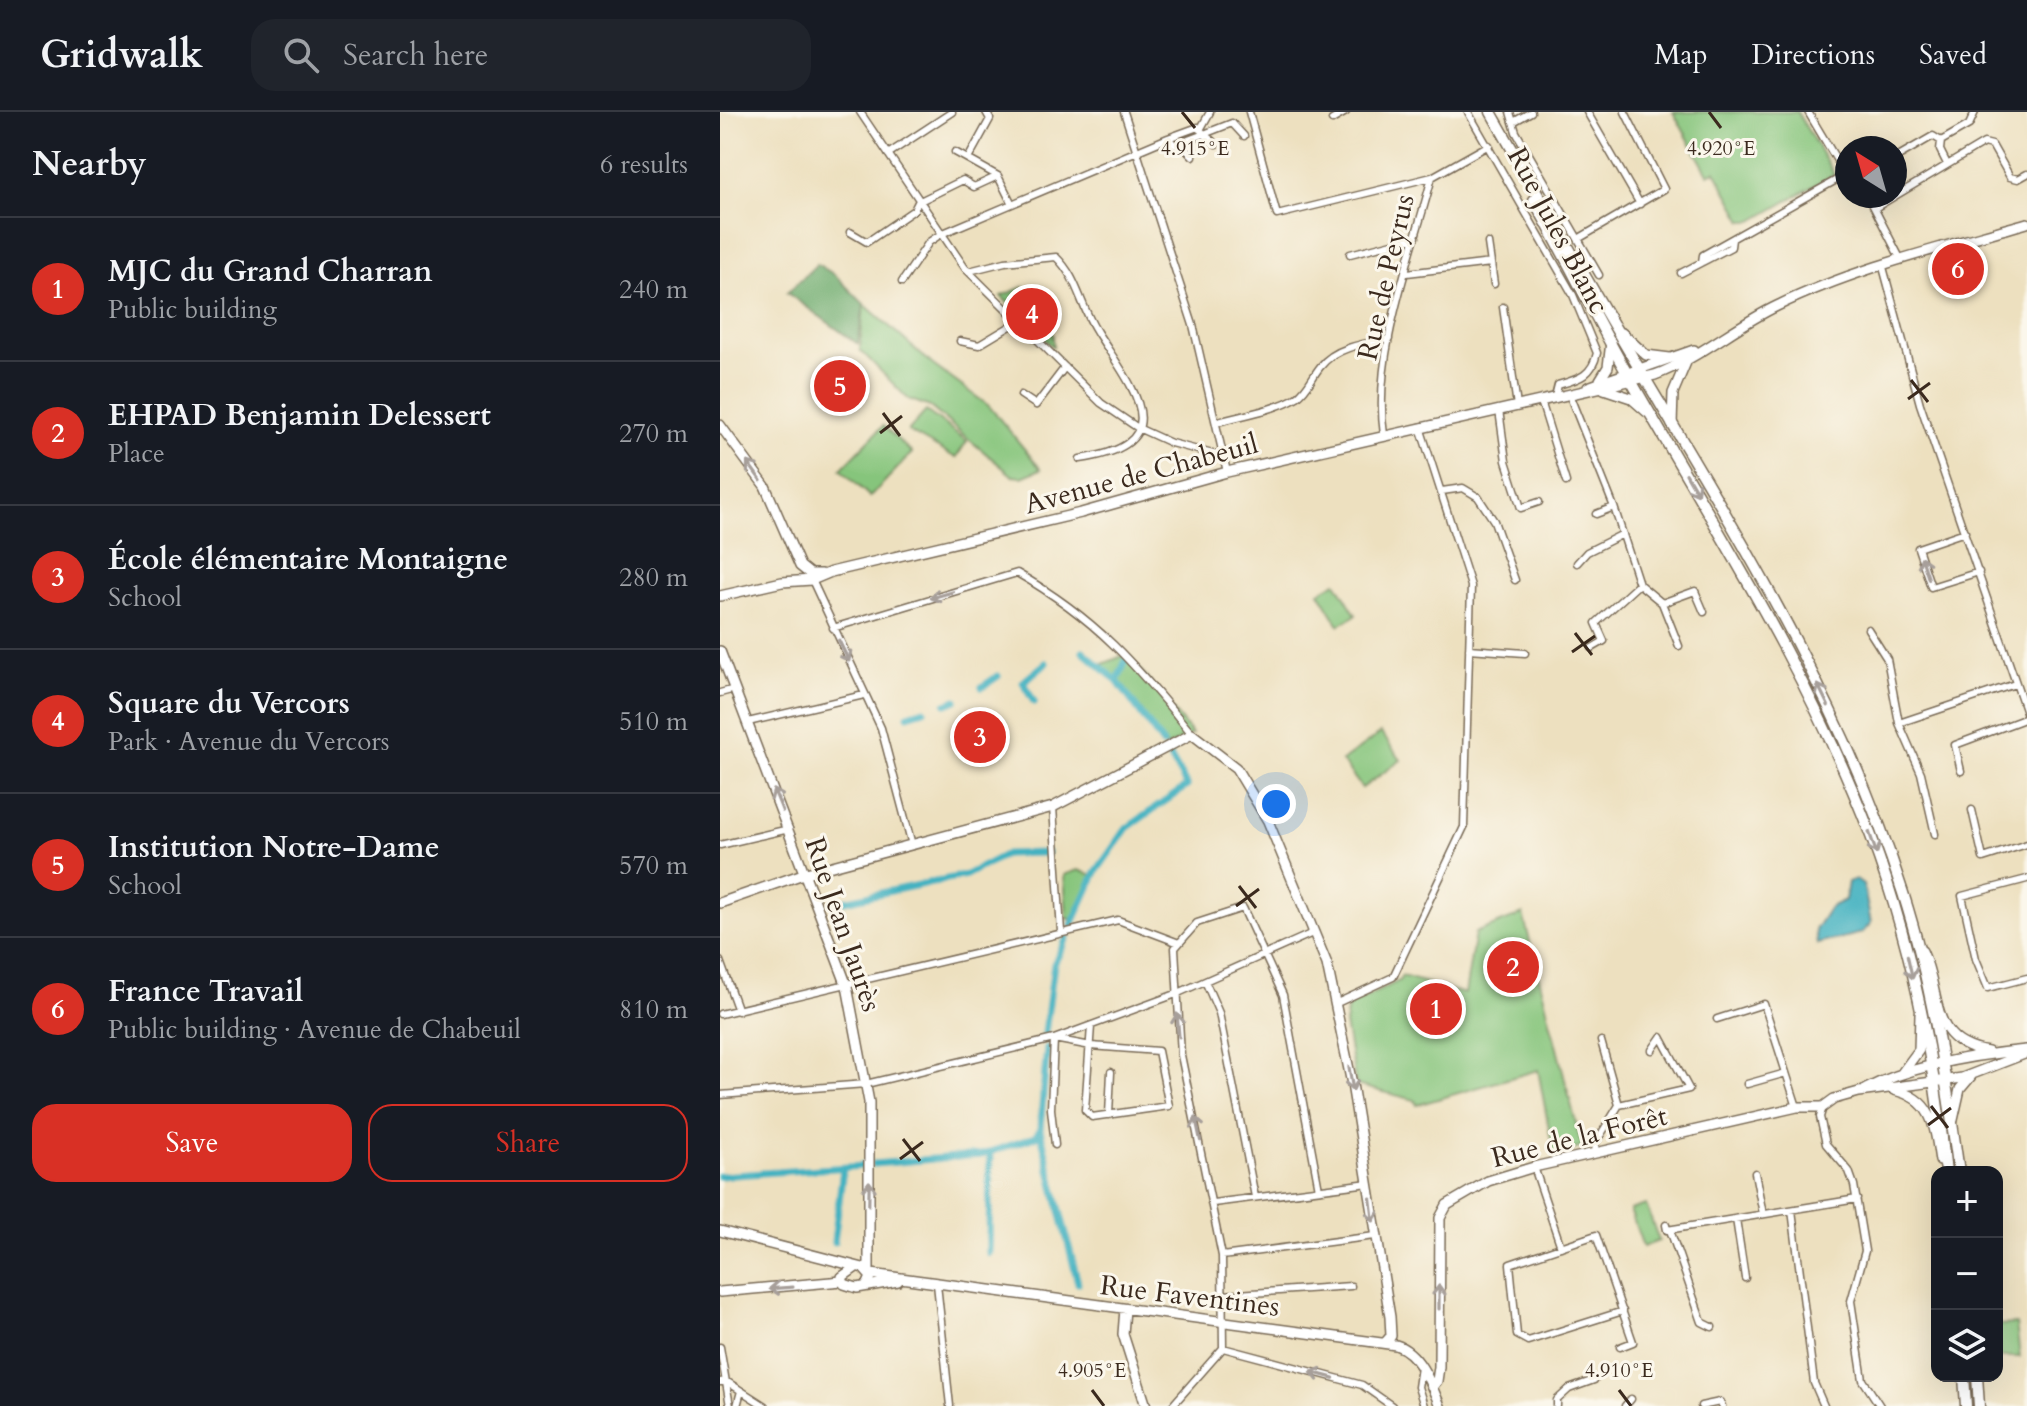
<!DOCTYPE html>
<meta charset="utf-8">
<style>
body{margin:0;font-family:Cardo,serif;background:#20242c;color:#f1f3f6}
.controls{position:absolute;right:24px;bottom:24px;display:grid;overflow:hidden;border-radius:16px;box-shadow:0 8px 32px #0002}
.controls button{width:72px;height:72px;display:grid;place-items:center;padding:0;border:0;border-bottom:2px solid #363941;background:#171b24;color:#f1f3f6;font:40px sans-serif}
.compass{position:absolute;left:1115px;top:24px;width:72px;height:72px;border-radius:50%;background:#171b24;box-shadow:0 8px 32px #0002;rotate:323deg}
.you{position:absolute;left:556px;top:692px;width:28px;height:28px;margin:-20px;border:6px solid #fff;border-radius:50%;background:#1a73e8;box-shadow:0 0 0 12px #1a73e833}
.badge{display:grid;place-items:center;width:52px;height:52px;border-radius:50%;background:#d93025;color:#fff;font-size:26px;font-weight:700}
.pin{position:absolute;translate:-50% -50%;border:4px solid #fff;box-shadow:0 2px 8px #0006}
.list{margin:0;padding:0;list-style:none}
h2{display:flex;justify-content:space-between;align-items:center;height:104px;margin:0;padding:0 32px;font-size:34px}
h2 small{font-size:26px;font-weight:400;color:#9ea1a6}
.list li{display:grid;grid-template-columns:52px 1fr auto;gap:24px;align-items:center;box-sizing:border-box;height:144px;padding:0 32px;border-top:2px solid #363941}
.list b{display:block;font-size:30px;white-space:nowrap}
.list p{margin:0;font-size:26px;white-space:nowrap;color:#9ea1a6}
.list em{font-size:26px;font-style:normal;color:#9ea1a6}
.actions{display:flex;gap:16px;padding:24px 32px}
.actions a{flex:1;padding:18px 0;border:2px solid #d93025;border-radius:24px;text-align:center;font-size:28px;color:#d93025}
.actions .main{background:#d93025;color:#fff}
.icon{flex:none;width:44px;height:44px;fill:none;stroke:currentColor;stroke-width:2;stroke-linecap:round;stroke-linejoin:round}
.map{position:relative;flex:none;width:1307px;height:1294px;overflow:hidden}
header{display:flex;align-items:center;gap:48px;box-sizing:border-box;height:112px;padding:0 40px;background:#171b24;border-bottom:2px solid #363941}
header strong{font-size:38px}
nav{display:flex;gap:44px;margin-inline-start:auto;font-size:28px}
.search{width:560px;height:72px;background:#20242c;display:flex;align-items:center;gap:20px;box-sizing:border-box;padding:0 28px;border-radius:24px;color:#9ea1a6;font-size:30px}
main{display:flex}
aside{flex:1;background:#171b24}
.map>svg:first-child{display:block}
</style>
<header>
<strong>Gridwalk</strong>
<div class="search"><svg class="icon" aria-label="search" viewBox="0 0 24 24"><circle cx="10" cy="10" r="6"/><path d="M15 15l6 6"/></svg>Search here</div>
<nav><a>Map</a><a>Directions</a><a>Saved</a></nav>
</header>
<main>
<aside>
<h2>Nearby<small>6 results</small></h2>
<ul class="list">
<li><span class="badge">1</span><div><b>MJC du Grand Charran</b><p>Public building</p></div><em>240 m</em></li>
<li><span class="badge">2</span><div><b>EHPAD Benjamin Delessert</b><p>Place</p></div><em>270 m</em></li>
<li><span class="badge">3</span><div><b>École élémentaire Montaigne</b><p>School</p></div><em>280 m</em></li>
<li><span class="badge">4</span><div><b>Square du Vercors</b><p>Park · Avenue du Vercors</p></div><em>510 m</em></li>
<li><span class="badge">5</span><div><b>Institution Notre-Dame</b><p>School</p></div><em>570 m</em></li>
<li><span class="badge">6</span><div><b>France Travail</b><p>Public building · Avenue de Chabeuil</p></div><em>810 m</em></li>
</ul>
<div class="actions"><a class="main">Save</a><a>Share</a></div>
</aside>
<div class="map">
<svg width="1307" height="1294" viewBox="0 0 1307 1294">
<rect width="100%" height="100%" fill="#fbf7ec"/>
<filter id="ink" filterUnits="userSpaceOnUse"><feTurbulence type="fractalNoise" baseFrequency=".0125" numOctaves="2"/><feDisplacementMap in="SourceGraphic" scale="16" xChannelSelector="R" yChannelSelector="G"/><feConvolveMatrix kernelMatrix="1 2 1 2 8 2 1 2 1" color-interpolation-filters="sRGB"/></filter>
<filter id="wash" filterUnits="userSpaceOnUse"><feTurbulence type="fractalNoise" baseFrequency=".006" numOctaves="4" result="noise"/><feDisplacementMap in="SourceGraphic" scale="32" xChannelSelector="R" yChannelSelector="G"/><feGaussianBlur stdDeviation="1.8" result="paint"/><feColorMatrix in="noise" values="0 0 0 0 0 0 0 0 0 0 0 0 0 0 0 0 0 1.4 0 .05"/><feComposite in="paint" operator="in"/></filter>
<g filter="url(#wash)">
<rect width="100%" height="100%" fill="#ede0bf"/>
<!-- green -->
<path fill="#86c57c" stroke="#60784d" stroke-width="2" d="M953,0H1077L1114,62L1033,109H1023L995,59L988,62Z
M304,175C321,187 335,214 333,235L281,184Z
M144,192L213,253L269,294L321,357L302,365L293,364L210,295L188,287L140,238Z
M206,299L247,329L236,346L188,319Z
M163,314L192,341L150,385L121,357Z
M616,470L636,503L619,513L599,480Z
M407,542L472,622L447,635L443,632L422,599L397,569L378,554Z
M661,621L681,648L642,676L622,649Z
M358,758L373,763L352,808L347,806L344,763Z
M803,802L862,1035L834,1044L818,958L697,993L695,988L636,973L625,912L628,894L679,869L682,864L745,882L755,821Z
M926,1093L939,1129L923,1135L910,1098Z
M1296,1212L1300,1245H1280L1278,1213Z"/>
<!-- forest -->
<path fill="#6caa6c" stroke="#546a45" stroke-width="2" d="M97,152L115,163L144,192L138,232L67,181Z"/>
<!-- water -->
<path fill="#44b2c1" stroke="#406e70" stroke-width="2" d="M1136,767L1143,772L1151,811L1142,821L1097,832L1095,818L1110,795L1125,788L1128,770Z"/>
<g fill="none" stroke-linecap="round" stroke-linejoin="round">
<!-- canal -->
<path stroke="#44b2c1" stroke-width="7" d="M363,539L397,569L443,632
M397,569L407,546
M262,575L278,564
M314,590L303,570L326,551
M226,592L236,588
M188,603L204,598
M124,789L246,763L286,742L327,741
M352,813L376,760L407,716L467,674L447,639
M325,921L334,852L347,826
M320,1018L358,1171
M154,1052L261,1043L315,1025L320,1018L327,936
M0,1064L143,1054
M114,1130L123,1056
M269,1141L270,1041"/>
</g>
</g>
<g filter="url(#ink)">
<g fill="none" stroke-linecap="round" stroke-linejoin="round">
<defs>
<path id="street" d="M140,0L245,156L381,291L418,316L451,331L504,345
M404,0L473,213L507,360
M529,0L557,103L712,65L769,33
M748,0L853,183L877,241C872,264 859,267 838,273L835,285
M790,0L796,20L879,163
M867,0L920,92
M1088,0L1125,62
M612,8L626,0
M795,9L811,0
M480,18L490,0
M1221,29L1220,38L1227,52
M460,31L473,44
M496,32L484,22L512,11L524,24
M235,40L278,64L292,92
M168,42L232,0
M1175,46L1213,24L1221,29L1249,13L1255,0
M248,47L270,7L266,0
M1148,84L1181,148
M1175,84L1264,31L1272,33L1290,65L1298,67L1307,62
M1155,96L1175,84
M130,120L147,130L194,98L198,90L243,68L254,75L278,64
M858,127L944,77L905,0
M768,131L774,172
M630,142L696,125
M982,150L983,143L1127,62
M1163,155L1200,292L1307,603
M249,159L285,150L336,145C358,166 360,194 377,220C410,273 464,332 360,347
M687,161L771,151
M961,161L1011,135L1012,127
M182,170L209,130L221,122L448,26L455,33L484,22L478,15L448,26
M783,195L797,294
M240,229L259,233L299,209
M849,282L894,395L919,472L942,491L959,534
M301,283L316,293L345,255
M821,289L846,370
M779,298L786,349L801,396L819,390
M498,310C522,303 556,298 577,285C588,277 592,265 600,255C615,235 646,231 669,227
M664,323C652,243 692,143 712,65
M722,379L743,376L758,385L774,409L795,468
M876,402L894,395
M1245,420L1198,436L1211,475L1259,460
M857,451L867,440L903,422
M92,468L161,616L192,733
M942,491L975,479L984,500
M113,516L297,461C376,506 416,553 472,622
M1148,517L1167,547L1179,611L1201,661L1215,722
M872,536L884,529L876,511L919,472
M749,537L805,541
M0,581L15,577
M28,610L144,583
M1179,611L1295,572
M1241,659L1235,633L1307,606
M333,695L341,820
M1252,698L1263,746L1307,732
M0,733L69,717
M1307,767L1242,784L1256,847L1268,876L1307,866
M0,849L18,899
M485,869L499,901L535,1085
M617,891L673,865L744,715L751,474L700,315
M0,902L398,808L459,831
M997,907L1044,892L1077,995
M881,929L899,993
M1027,972L1066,961
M0,983L146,972L334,927L456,882L595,820
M899,993L969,977L941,925L932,938
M1103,995L1100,1005L1106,1032L1129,1059L1134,1073L1145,1139L1131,1189L1143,1268L1160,1294
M389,1003L391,960
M335,1033L331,997L334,927L371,934L438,939L449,994L372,1005L365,998L371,914
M876,1041L875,1032L899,993
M814,1055L841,1135
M1035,1061L1043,1102
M493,1091L649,1071
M1072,1098L1094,1271L1104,1294
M1016,1107L1025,1166
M946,1113L947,1118L1137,1087
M950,1118L982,1210L992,1215
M502,1144L655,1124
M217,1172L230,1294
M503,1183L631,1174
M0,1235L10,1294
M900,1235L913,1230L876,1123L790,1152L797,1223L808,1229L903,1199
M503,1236L642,1273L672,1294
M701,1255L698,1275L704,1294
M0,1270L6,1269L45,1294
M17,1294L21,1279
M452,1294L503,1236L502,1144L461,943L455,836L477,811L523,796L563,883L599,1077
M837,1294V1288L849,1277L874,1268
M905,1294L911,1287
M981,1294L1000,1290L1002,1294"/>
<path id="secondary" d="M902,221L926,243L950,246
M880,268L888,255L891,230
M868,275L974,238
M884,277L911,286L927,300
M0,313L45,374L80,454L90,462H101
M952,313L953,281L967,248
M0,484L62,470L92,468L111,460L361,401L507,360L935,263C979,246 1015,214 1057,194C1135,156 1224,135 1307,111
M0,539L127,874L149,990V1159
M0,791L86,761L333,695L472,622L516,656L548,709L607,852L632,972L670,1205L671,1224L665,1231
M1202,839C1223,884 1207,930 1268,940
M1182,961L1199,938L1200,902
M1146,977C1192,953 1254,943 1306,938
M1174,978C1213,987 1215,1015 1220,1049
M1233,1008L1240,977L1251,964
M0,1119L143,1156L151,1165L147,1174
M136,1155L122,1165L124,1172L137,1176L178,1169
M151,1162L676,1233C700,1241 711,1272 720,1294
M0,1180L122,1169
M405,1197L403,1222L426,1294
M712,1275L717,1269L719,1255L720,1106L727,1093L768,1069L814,1055L1077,995H1103L1114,987L1139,980L1242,966L1307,941"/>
<path id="primary" d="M771,0C825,95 879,190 935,283C1030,442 1127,603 1183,781C1212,872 1226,966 1239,1060
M814,88C849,151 881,217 917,279C1001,425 1091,566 1151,724C1191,831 1214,946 1226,1060
M1244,1264L1246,1294
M1257,1264L1259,1294"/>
</defs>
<!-- street casing -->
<use href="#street" stroke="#796a56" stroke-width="9"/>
<!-- secondary casing -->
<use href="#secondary" stroke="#796a56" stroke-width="12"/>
<!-- primary casing -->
<use href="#primary" stroke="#796a56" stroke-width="13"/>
<!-- street -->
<use href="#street" stroke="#fff" stroke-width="6"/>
<!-- secondary -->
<use href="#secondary" stroke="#fff" stroke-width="9"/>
<!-- primary -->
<use href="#primary" stroke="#fff" stroke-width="10"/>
</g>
<!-- one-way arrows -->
<defs><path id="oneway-shaft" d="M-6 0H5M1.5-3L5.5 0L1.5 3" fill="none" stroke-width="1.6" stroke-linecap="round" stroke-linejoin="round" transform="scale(2)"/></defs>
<g stroke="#a79f9a">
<use href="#oneway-shaft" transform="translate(34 359) rotate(-126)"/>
<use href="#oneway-shaft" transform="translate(972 372) rotate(60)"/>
<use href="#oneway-shaft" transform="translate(1205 456) rotate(-108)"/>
<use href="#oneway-shaft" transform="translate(222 483) rotate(164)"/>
<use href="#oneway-shaft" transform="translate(124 539) rotate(64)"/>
<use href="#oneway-shaft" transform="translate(1103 583) rotate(-116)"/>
<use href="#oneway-shaft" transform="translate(58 688) rotate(-112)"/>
<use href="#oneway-shaft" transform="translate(1153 731) rotate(71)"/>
<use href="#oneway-shaft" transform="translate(1190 855) rotate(77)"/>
<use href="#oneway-shaft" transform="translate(458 913) rotate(-95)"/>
<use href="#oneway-shaft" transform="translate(631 967) rotate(80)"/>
<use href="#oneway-shaft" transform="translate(478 1017) rotate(-102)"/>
<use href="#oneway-shaft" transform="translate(149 1081) rotate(-89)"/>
<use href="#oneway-shaft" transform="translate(652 1098) rotate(83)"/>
<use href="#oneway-shaft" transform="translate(61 1176) rotate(176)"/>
<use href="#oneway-shaft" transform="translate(719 1185) rotate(-90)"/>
<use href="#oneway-shaft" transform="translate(602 1263) rotate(-165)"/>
</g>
</g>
<!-- ticks -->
<path fill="none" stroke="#3b2a1e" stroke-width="3" d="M462,0L475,16M989,0L1001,16M1191,268L1208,290M1188,287L1210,271M163,301L180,324M160,321L182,304M855,521L872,543M852,540L875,524M519,774L536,796M516,794L539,777M1211,994L1228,1016M1208,1013L1231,996M183,1027L200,1049M180,1047L203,1030M372,1278L384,1294M899,1278L911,1294"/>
<g text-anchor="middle" stroke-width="6" stroke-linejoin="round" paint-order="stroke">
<!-- street labels -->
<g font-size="28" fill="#3b2a1e" stroke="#fbf7ec">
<text transform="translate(839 118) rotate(62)" y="10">Rue Jules Blanc</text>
<text transform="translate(665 165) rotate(-77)" y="10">Rue de Peyrus</text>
<text transform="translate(421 361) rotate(-15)" y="10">Avenue de Chabeuil</text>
<text transform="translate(124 812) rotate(71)" y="10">Rue Jean Jaurès</text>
<text transform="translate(859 1024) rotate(-14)" y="10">Rue de la Forêt</text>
<text transform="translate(470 1183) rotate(7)" y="10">Rue Faventines</text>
</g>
</g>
<g font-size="20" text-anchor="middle" fill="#3b2a1e" stroke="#fbf7ec" stroke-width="6" stroke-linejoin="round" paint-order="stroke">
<text x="475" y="43">4.915°E</text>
<text x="1001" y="43">4.920°E</text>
<text x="372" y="1265">4.905°E</text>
<text x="899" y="1265">4.910°E</text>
</g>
</svg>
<div class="controls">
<button>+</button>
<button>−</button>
<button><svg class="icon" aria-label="layers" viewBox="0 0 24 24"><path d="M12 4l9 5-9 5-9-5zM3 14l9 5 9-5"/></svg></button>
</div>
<svg class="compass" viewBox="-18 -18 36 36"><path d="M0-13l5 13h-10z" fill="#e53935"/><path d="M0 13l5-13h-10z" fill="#9ea1a6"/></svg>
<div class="you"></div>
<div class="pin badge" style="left:716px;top:897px">1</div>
<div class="pin badge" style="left:793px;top:855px">2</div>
<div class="pin badge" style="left:260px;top:625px">3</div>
<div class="pin badge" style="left:312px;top:202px">4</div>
<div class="pin badge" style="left:120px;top:274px">5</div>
<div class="pin badge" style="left:1238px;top:157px">6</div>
</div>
</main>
